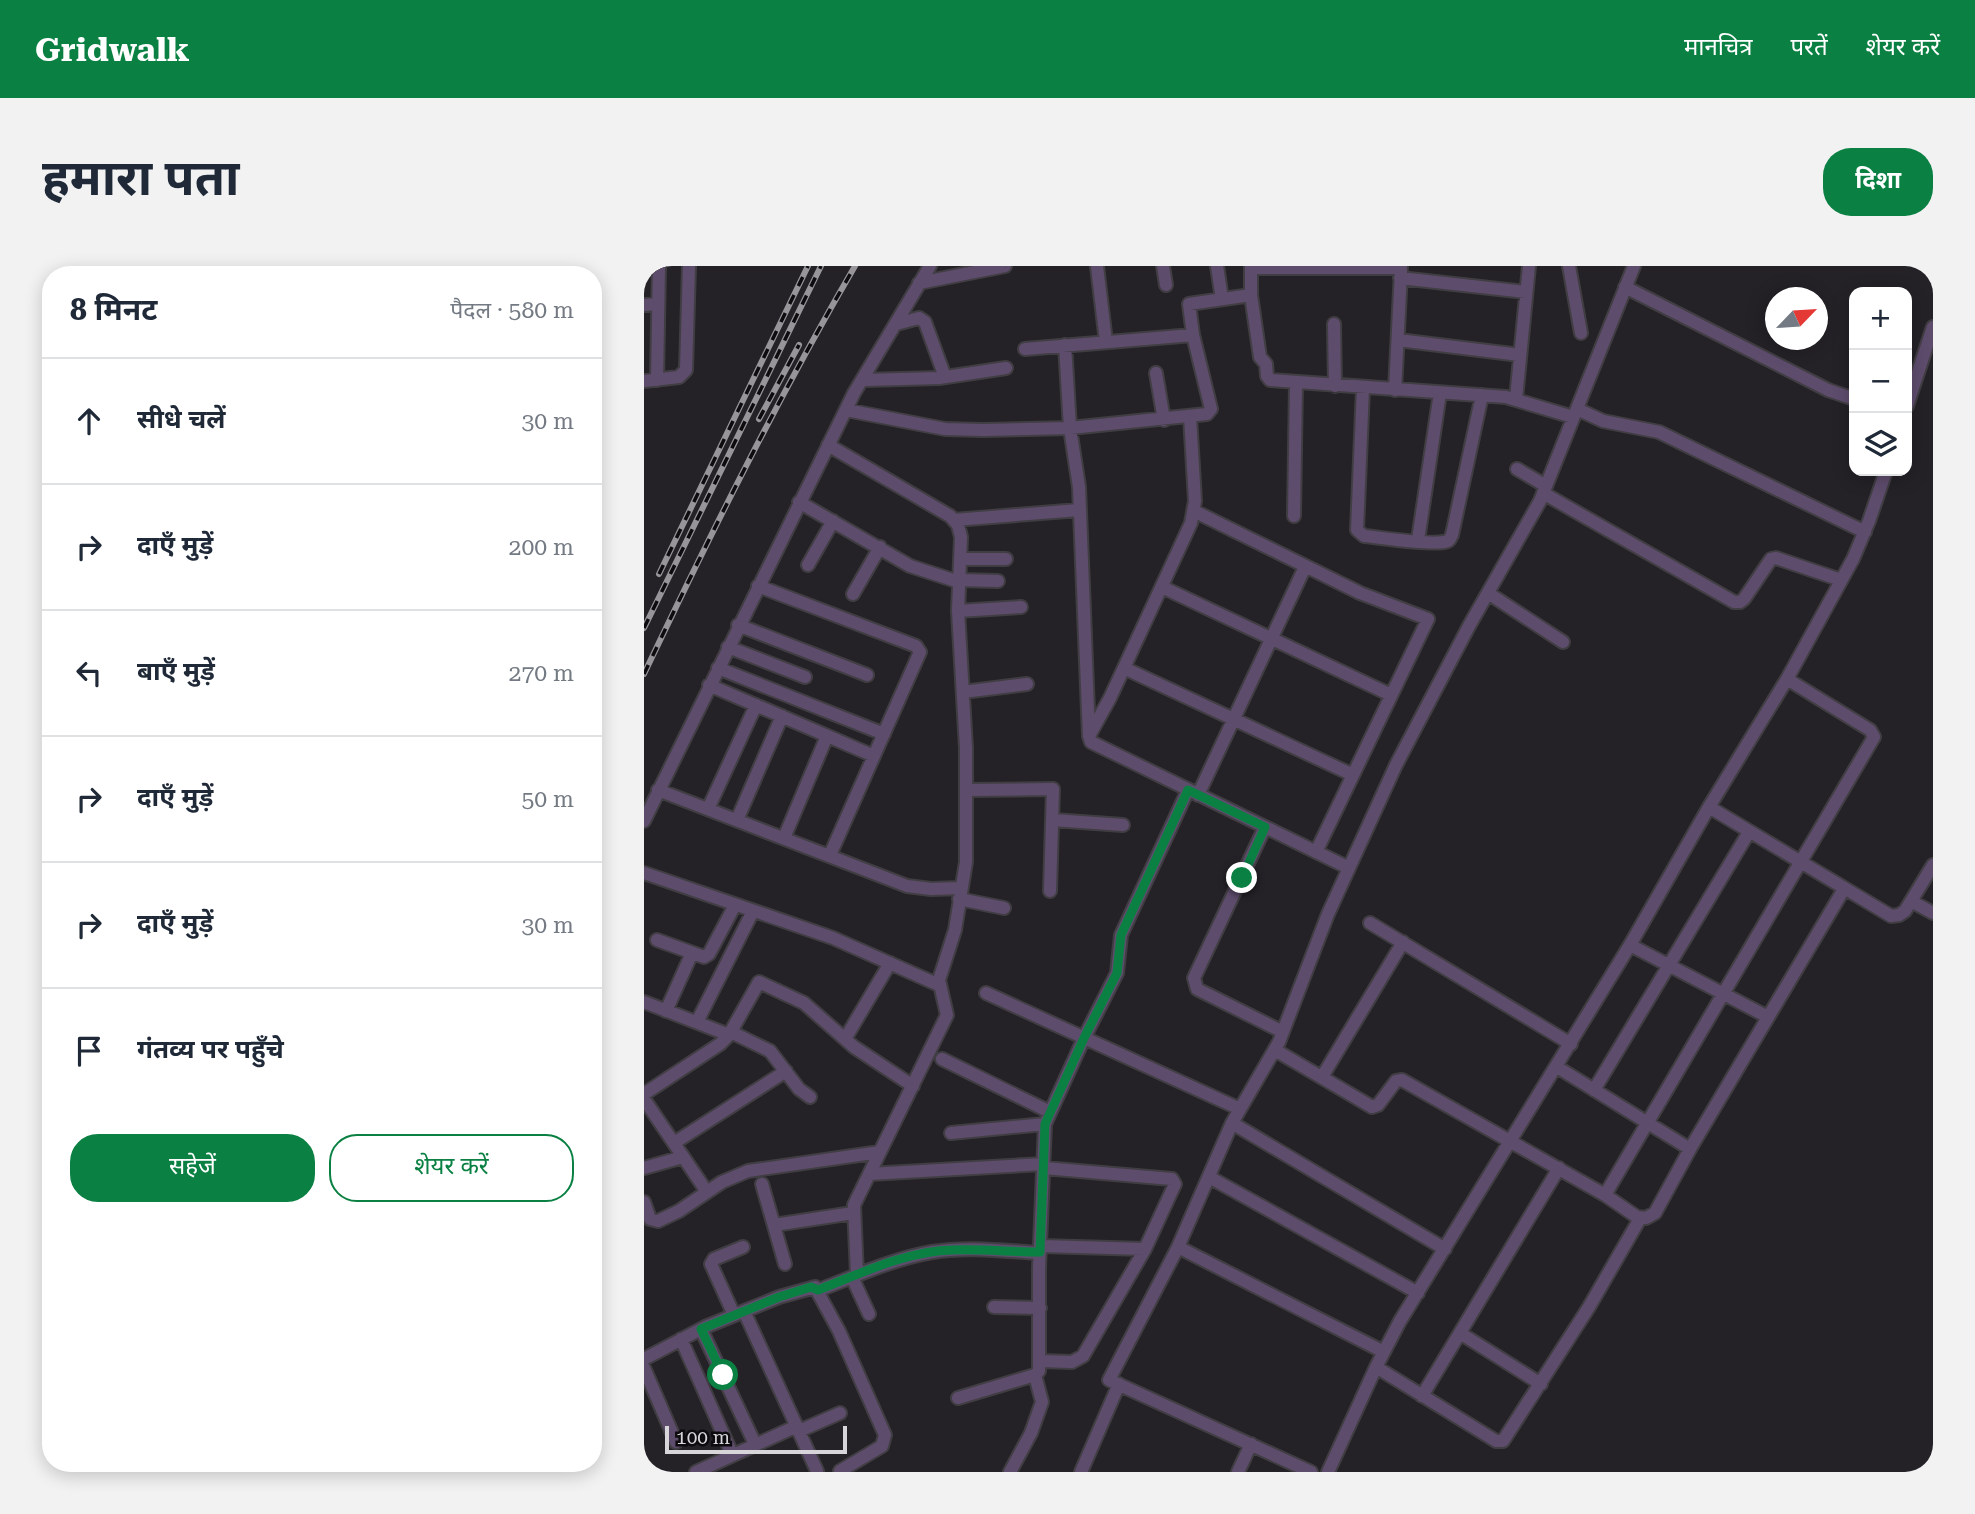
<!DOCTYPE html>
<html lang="hi">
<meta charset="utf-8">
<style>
body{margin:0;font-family:"Roboto Serif","Noto Sans Devanagari",serif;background:#f2f2f3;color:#1f2937}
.controls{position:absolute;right:21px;top:21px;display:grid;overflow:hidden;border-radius:14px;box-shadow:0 4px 18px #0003}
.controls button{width:63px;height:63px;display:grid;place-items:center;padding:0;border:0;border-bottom:2px solid #e0e1e3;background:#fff;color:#1f2937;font:35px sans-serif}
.compass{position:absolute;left:1121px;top:21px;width:63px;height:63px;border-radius:50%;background:#fff;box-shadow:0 4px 18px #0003;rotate:65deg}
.scale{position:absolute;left:21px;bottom:18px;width:182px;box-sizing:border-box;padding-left:7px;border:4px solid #d7d5d9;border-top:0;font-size:19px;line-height:24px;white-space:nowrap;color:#d7d5d9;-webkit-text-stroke:5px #0d0b0e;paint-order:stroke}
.stop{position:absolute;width:21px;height:21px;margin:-16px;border:5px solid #0b8043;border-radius:50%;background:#fff}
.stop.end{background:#0b8043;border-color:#fff;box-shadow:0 2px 7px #0008}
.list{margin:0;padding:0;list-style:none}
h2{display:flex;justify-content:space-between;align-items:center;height:91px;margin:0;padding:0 28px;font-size:30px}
h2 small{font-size:23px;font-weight:400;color:#747a83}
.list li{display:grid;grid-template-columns:46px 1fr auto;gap:21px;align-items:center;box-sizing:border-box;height:126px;padding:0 28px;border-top:2px solid #e0e1e3}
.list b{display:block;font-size:26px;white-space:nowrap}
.list em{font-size:23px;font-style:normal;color:#747a83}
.actions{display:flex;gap:14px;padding:21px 28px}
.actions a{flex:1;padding:16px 0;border:2px solid #0b8043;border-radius:28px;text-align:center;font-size:24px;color:#0b8043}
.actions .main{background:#0b8043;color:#fff}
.icon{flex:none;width:38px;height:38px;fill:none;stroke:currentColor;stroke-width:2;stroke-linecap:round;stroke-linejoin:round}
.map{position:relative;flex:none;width:1289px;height:1206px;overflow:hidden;border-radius:28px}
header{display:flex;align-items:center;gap:42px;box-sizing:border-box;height:98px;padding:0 35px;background:#0b8043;color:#fff}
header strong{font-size:33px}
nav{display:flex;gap:38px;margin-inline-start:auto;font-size:24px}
.intro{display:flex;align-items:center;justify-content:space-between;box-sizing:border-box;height:168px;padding:0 42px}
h1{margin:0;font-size:49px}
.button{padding:18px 32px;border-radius:28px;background:#0b8043;color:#fff;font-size:24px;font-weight:700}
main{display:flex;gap:42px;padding:0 42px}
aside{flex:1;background:#fff;border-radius:28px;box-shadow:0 4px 18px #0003}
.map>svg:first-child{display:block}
</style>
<header>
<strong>Gridwalk</strong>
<nav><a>मानचित्र</a><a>परतें</a><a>शेयर करें</a></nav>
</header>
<div class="intro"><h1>हमारा पता</h1><a class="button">दिशा</a></div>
<main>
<aside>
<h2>8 मिनट<small>पैदल · 580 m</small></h2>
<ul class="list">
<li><svg class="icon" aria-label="ahead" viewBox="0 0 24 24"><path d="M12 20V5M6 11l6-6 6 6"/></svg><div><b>सीधे चलें</b></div><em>30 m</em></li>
<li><svg class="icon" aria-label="right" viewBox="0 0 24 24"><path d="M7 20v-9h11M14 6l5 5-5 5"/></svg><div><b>दाएँ मुड़ें</b></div><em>200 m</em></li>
<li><svg class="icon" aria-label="left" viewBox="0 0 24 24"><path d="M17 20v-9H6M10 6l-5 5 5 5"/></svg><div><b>बाएँ मुड़ें</b></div><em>270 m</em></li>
<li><svg class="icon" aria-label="right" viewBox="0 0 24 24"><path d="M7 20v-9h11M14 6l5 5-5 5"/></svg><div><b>दाएँ मुड़ें</b></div><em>50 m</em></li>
<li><svg class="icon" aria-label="right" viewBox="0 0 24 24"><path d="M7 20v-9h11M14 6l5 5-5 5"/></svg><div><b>दाएँ मुड़ें</b></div><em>30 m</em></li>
<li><svg class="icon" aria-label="arrive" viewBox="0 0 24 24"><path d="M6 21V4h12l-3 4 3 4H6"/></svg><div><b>गंतव्य पर पहुँचे</b></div></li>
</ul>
<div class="actions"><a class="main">सहेजें</a><a>शेयर करें</a></div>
</aside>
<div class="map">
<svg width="1289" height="1206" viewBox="0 0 1289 1206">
<rect width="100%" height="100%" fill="#242127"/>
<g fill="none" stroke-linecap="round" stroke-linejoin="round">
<defs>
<path id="minor" d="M453,0L462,76
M519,0L522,19
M573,0L578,33
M607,0V29L616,91L622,98L623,110L626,114L862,131L929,151
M925,0L937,67
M607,2H757
M756,12L882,26
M275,17L361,0
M981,21L1184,124L1210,133
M0,39L14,38
M252,58L275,52L281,56L301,111
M690,58L691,120
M754,74L876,89
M421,79L426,162L435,221L445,470
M381,83L549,69
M512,107L520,154
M13,114L15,0
M220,114L295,112L362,102
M0,115L35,111L42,104L45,0
M719,122L713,264L720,270C741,272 781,279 800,276C806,275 805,274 808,269L838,129
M751,124L757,5
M872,133L885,0
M1263,140L1289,61
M933,143L959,155L1015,166L1221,266
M202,144L301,163L339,164L426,162L563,148L567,143L549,69L545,38L607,29
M546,150L551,235L547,257L466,432L445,470L447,476L705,602
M184,179L306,250L314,259L317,271L314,345L322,482V596L311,664L295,714L303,749L210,939L213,1009
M873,203L902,220
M899,227L1090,336H1096L1100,333L1127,293L1132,292L1197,314
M155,236L266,300L315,316
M550,245L716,327L784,353L672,586
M650,250L652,117
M310,254L435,244
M774,274L796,127
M316,293H362
M164,299L189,255
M315,314L354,315
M114,320L272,380L276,386L186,589
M518,321L747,429
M844,327L919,376
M209,328L236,281
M314,345L377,341
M94,359L223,409
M84,381L161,411
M74,402L240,468
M480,402L709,509
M65,419L230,490
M319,426L383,418
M14,524L263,620L287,623L317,622
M322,524L409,523L406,625
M554,529L661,301
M1065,541L1247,650L1255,649L1261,645L1289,599
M64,543L112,439
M93,554L138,450
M409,554L479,559
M0,555L210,127L286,0
M621,561L550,712L553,723L639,766
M140,572L183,470
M0,607L189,672L295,719
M315,633L360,642
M1267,635L1289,647
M726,657L927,778
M13,674L60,691L65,688L91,639
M986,679L1124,751
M342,727L596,843
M0,736L85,769
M22,745L48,687
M53,756L109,645
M87,766L126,785L155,823L166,831
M201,773L246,697
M631,784L728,841L734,839L752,815L758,814L961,929L993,951L994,956L945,1041L859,1175H852L732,1101
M298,793L406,846
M913,801L1046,883
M678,811L759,676
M950,824L1105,566
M0,828L76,778L85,769L115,716L160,737L210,781L269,820
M0,833L63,926
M588,857L801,983
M307,867L401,858
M30,877L142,805
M0,902L39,891
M225,908L400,898
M565,911L774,1027
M118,918L141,998
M961,929L1230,471L1226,464L1143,413
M0,936L6,953L14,955L35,945L78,916L104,905L236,886
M993,951L1002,952L1011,947L1046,883L1200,623
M130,959L209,947
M397,980L501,983
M534,981L740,1086
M208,1011L225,1048
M175,1024C212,1010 248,993 288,986C323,980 361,985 396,987
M350,1041L396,1042
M100,1045L173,1205
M90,1049L67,998L70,993L99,981
M57,1063L111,1178
M816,1067L897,1118
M37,1073L88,1188
M0,1093L61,1061L135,1031L171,1021L195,1065L241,1169L238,1180L196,1205
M397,1095L428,1096L439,1090L501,983L531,918L528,913L400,902
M0,1102L32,1176
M778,1130L915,902
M314,1132L391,1109L395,1105V1002L401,858L440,772L473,707L477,669L544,524
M155,1165L196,1147
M52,1206L153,1160
M366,1206L387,1167L398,1136L391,1109
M437,1206L475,1118
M594,1206L607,1178
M667,1206L465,1114L534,981L588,857L635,776L684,648L752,499L825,360L896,235L990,0
M684,1206L732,1101L756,1055L986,679L1065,541L1143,413L1209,293L1225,255L1242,205"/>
</defs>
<!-- minor casing -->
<use href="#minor" stroke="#413e43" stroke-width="16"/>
<!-- minor -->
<use href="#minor" stroke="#5e4c6d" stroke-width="12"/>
<defs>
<path id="rail" d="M115,153L155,79
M15,308L164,0
M0,362L177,0
M0,408C66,269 134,132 211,0"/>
</defs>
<!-- rail casing -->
<use href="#rail" stroke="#97959a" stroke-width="6"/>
<!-- rail -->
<use href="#rail" stroke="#0d0b0e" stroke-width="3.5" stroke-dasharray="10" stroke-linecap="butt"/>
</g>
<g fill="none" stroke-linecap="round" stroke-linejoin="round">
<!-- route -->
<path stroke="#0b8043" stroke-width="9" d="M79,1109L57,1063L135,1031L167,1021L174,1024C218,1007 262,985 309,984C338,983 368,986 396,986L401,858L440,772L473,707L477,669L544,524L621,561L598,612"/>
</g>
</svg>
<div class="controls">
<button>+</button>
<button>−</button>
<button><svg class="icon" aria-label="layers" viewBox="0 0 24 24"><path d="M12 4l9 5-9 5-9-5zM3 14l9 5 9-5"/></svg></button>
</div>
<svg class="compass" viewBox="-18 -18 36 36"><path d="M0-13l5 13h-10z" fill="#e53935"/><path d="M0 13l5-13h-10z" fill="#747a83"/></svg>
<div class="scale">100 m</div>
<div class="stop" style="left:79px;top:1109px"></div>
<div class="stop end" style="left:598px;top:612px"></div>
</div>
</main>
